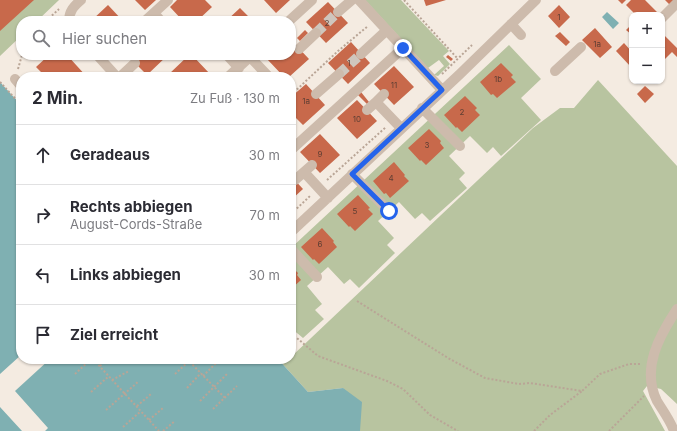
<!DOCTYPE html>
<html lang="de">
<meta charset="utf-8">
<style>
body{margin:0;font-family:Inter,sans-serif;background:#f2f2f3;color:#2b2b33}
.controls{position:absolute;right:12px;top:12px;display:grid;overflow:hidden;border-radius:8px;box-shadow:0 1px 3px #0004}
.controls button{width:36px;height:36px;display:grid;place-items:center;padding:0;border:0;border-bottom:1px solid #e1e1e2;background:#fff;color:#2b2b33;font:20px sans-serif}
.stop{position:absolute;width:12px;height:12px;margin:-9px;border:3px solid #2563eb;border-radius:50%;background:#fff}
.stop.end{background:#2563eb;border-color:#fff;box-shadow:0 1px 4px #0008}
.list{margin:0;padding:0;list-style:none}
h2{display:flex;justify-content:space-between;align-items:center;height:52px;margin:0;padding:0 16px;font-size:17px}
h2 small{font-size:13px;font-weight:400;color:#7c7c81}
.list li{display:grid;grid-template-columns:26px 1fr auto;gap:12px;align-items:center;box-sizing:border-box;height:60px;padding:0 16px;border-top:1px solid #e1e1e2}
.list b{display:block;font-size:15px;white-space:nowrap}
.list p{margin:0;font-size:13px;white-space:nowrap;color:#7c7c81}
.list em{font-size:13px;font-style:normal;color:#7c7c81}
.icon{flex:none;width:22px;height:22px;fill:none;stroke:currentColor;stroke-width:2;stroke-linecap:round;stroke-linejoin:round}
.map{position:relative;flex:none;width:677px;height:431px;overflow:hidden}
.search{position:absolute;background:#fff;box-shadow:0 1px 3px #0004;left:16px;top:16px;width:280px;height:44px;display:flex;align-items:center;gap:10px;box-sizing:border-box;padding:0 14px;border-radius:16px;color:#7c7c81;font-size:15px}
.panel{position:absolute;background:#fff;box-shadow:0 1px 3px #0004;left:16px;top:72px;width:280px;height:292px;border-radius:16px}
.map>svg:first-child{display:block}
</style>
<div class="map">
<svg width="677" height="431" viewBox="0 0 677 431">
<rect width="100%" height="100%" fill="#f4ebe1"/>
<!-- green -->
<path fill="#b8c4a0" d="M0,0H59L37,21H21V36L0,56Z
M365,0H401L449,51L443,56L450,64L438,76L434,75L444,66L439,60L428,68Z
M509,45L541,79L521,98L541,120L501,156L493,147L487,153L470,136L449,156L465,173L459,179L467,188L430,221L422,213L415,219L399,202L378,221L394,238L387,245L395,253L359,288L350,279L344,284L328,267L307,286L322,304L315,310L324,319L303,338L291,328V248Z
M598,80L677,166V404L661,389L647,386L643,391L665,431H360L343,388L308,392L278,359H291V355L292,356L533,128L560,108H574Z"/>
<!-- water -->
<path fill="#7fb0b2" d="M607,12L619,23L613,29L602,17Z
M0,82L21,105V355L0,374Z
M50,359H278L308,392L343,388L362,402L360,431H45L48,428L15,391Z
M0,407L22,431H0Z"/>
<!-- building -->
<path fill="#c8694b" d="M0,0H34L0,31Z
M135,0H156L145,10Z
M177,0H205L212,7L197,21H183L170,7Z
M264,0H290L276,13Z
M424,0H446L426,6Z
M618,0H626L622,4Z
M631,0H645L660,15H636L626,5Z
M665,0H675L670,5Z
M328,2L348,23L326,43L306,22Z
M108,5L123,21H91Z
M559,5L570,17L559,28L548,16Z
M240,8L253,21H226Z
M632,24V35L626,30Z
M595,28L612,47L600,58L582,40Z
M305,30L308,33L300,41L297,38Z
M560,32L570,42L566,46L555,36Z
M662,33L677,48V57L672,52L664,60L662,58Z
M291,40L309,59L289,77H284L267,59L271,55H291Z
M351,42L370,63L348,84L328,63Z
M624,43L632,52L631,67L616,51Z
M49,55H67L87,77H46L36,67Z
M127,55H168L147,75Z
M189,55H192L210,74L207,77H172L169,74Z
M448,55L453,59L451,61L446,57Z
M501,63L513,75L511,77L516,82L497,98L493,94L491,95L480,82Z
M394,66L414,87L394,105L374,84Z
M306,84L325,105L303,125L291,113V97Z
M645,86L654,94L645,103L637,94Z
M361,92L369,102L367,104L358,95Z
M465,96L477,108L475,110L480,115L462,132L457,127L456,128L444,115Z
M357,100L377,121L357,139L337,118Z
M429,129L441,141L440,143L444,148L426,165L421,160L420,161L408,148Z
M320,134L340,155L320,173L300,152Z
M394,162L405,175L404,176L409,181L390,198L386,193L384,194L373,181Z
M291,176L303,189L291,200Z
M358,195L370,208L368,209L373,214L355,231L350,226L349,227L337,214Z
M322,228L334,241L333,242L337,247L319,264L314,259L313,260L301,247Z
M291,266L298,273L297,275L301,280L291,289Z"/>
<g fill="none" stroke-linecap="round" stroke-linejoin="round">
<!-- minor-tunnel -->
<path stroke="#cfc6bd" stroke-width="10" stroke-dasharray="10 5" stroke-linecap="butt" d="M316,33L338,12
M339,74L361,54"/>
<!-- path -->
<path stroke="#b9a596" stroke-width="2" stroke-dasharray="2 2" stroke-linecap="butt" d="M404,0L458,59
M46,21L59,9
M18,69L22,55
M442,74L472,45
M0,82L21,105
M291,95L338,51L368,26
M327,180L386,127
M291,214L310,196
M357,301L448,358L485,378L519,384L530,383L582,391L600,374L629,364H640
M291,333L318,356L387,381L403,389L430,415L458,431
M93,359L159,431
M187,359L225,398
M162,362L165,359
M192,364L196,359
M100,366L108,359
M75,374L91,359
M175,374L189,361
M203,376L217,362
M112,380L129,371
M187,388L201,373
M91,392L109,376
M200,401L228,373
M137,406L151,394
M213,409L237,386
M106,410L139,381
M149,420L163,408
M123,427L141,411
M163,431L175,421
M534,431L550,415L582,391
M609,431L644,396"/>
<!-- minor -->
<path stroke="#cdbbac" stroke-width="10" d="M359,0L442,90
M338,12L352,0
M154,13L161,21
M662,18L677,3
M69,21C69,11 74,6 81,0
M145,21L168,0
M289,21L312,0
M511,24L521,35
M299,49L316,33
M361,54L387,30
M97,55L117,77
M227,55L239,68
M250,57L269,77
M555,71L581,47
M120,77L135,63
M228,77L252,55
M15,79L21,86
M316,94L339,74
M376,102L384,94
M422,108L460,146
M367,110L376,102L401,128
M291,150L403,48
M304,172L312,165
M352,174L389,211
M295,180L304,172L328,198
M291,232L460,74L536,0
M291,249L317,277
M674,431C670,420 663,411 657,401C641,369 659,336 677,309"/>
</g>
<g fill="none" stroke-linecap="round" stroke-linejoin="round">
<!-- route -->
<path stroke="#2563eb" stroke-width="5" d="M389,211L352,174L442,90L403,48"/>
</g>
<g text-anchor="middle" stroke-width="3" stroke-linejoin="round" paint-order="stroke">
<!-- number labels -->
<g font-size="8" fill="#5e3e33">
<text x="559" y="20">1</text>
<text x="327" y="26">2</text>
<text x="597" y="47">1a</text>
<text x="349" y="66">1</text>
<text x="498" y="82">1b</text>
<text x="394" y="88">11</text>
<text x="306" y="104">1a</text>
<text x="462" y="115">2</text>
<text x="357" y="122">10</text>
<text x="427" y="148">3</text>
<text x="320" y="157">9</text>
<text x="391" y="181">4</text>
<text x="355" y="214">5</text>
<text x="320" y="247">6</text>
</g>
</g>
</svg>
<div class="controls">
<button>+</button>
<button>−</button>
</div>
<div class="stop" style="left:389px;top:211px"></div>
<div class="stop end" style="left:403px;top:48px"></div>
<div class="search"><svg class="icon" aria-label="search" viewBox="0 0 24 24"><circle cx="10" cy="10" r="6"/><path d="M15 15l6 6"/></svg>Hier suchen</div>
<section class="panel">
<h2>2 Min.<small>Zu Fuß · 130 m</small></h2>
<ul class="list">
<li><svg class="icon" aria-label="ahead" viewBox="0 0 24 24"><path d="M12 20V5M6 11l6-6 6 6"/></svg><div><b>Geradeaus</b></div><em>30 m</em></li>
<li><svg class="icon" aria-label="right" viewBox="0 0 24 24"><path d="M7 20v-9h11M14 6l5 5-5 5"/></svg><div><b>Rechts abbiegen</b><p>August-Cords-Straße</p></div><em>70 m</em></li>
<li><svg class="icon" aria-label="left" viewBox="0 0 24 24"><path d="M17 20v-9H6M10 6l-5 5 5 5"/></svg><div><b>Links abbiegen</b></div><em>30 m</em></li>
<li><svg class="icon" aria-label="arrive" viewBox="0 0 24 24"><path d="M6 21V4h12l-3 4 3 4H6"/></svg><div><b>Ziel erreicht</b></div></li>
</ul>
</section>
</div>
